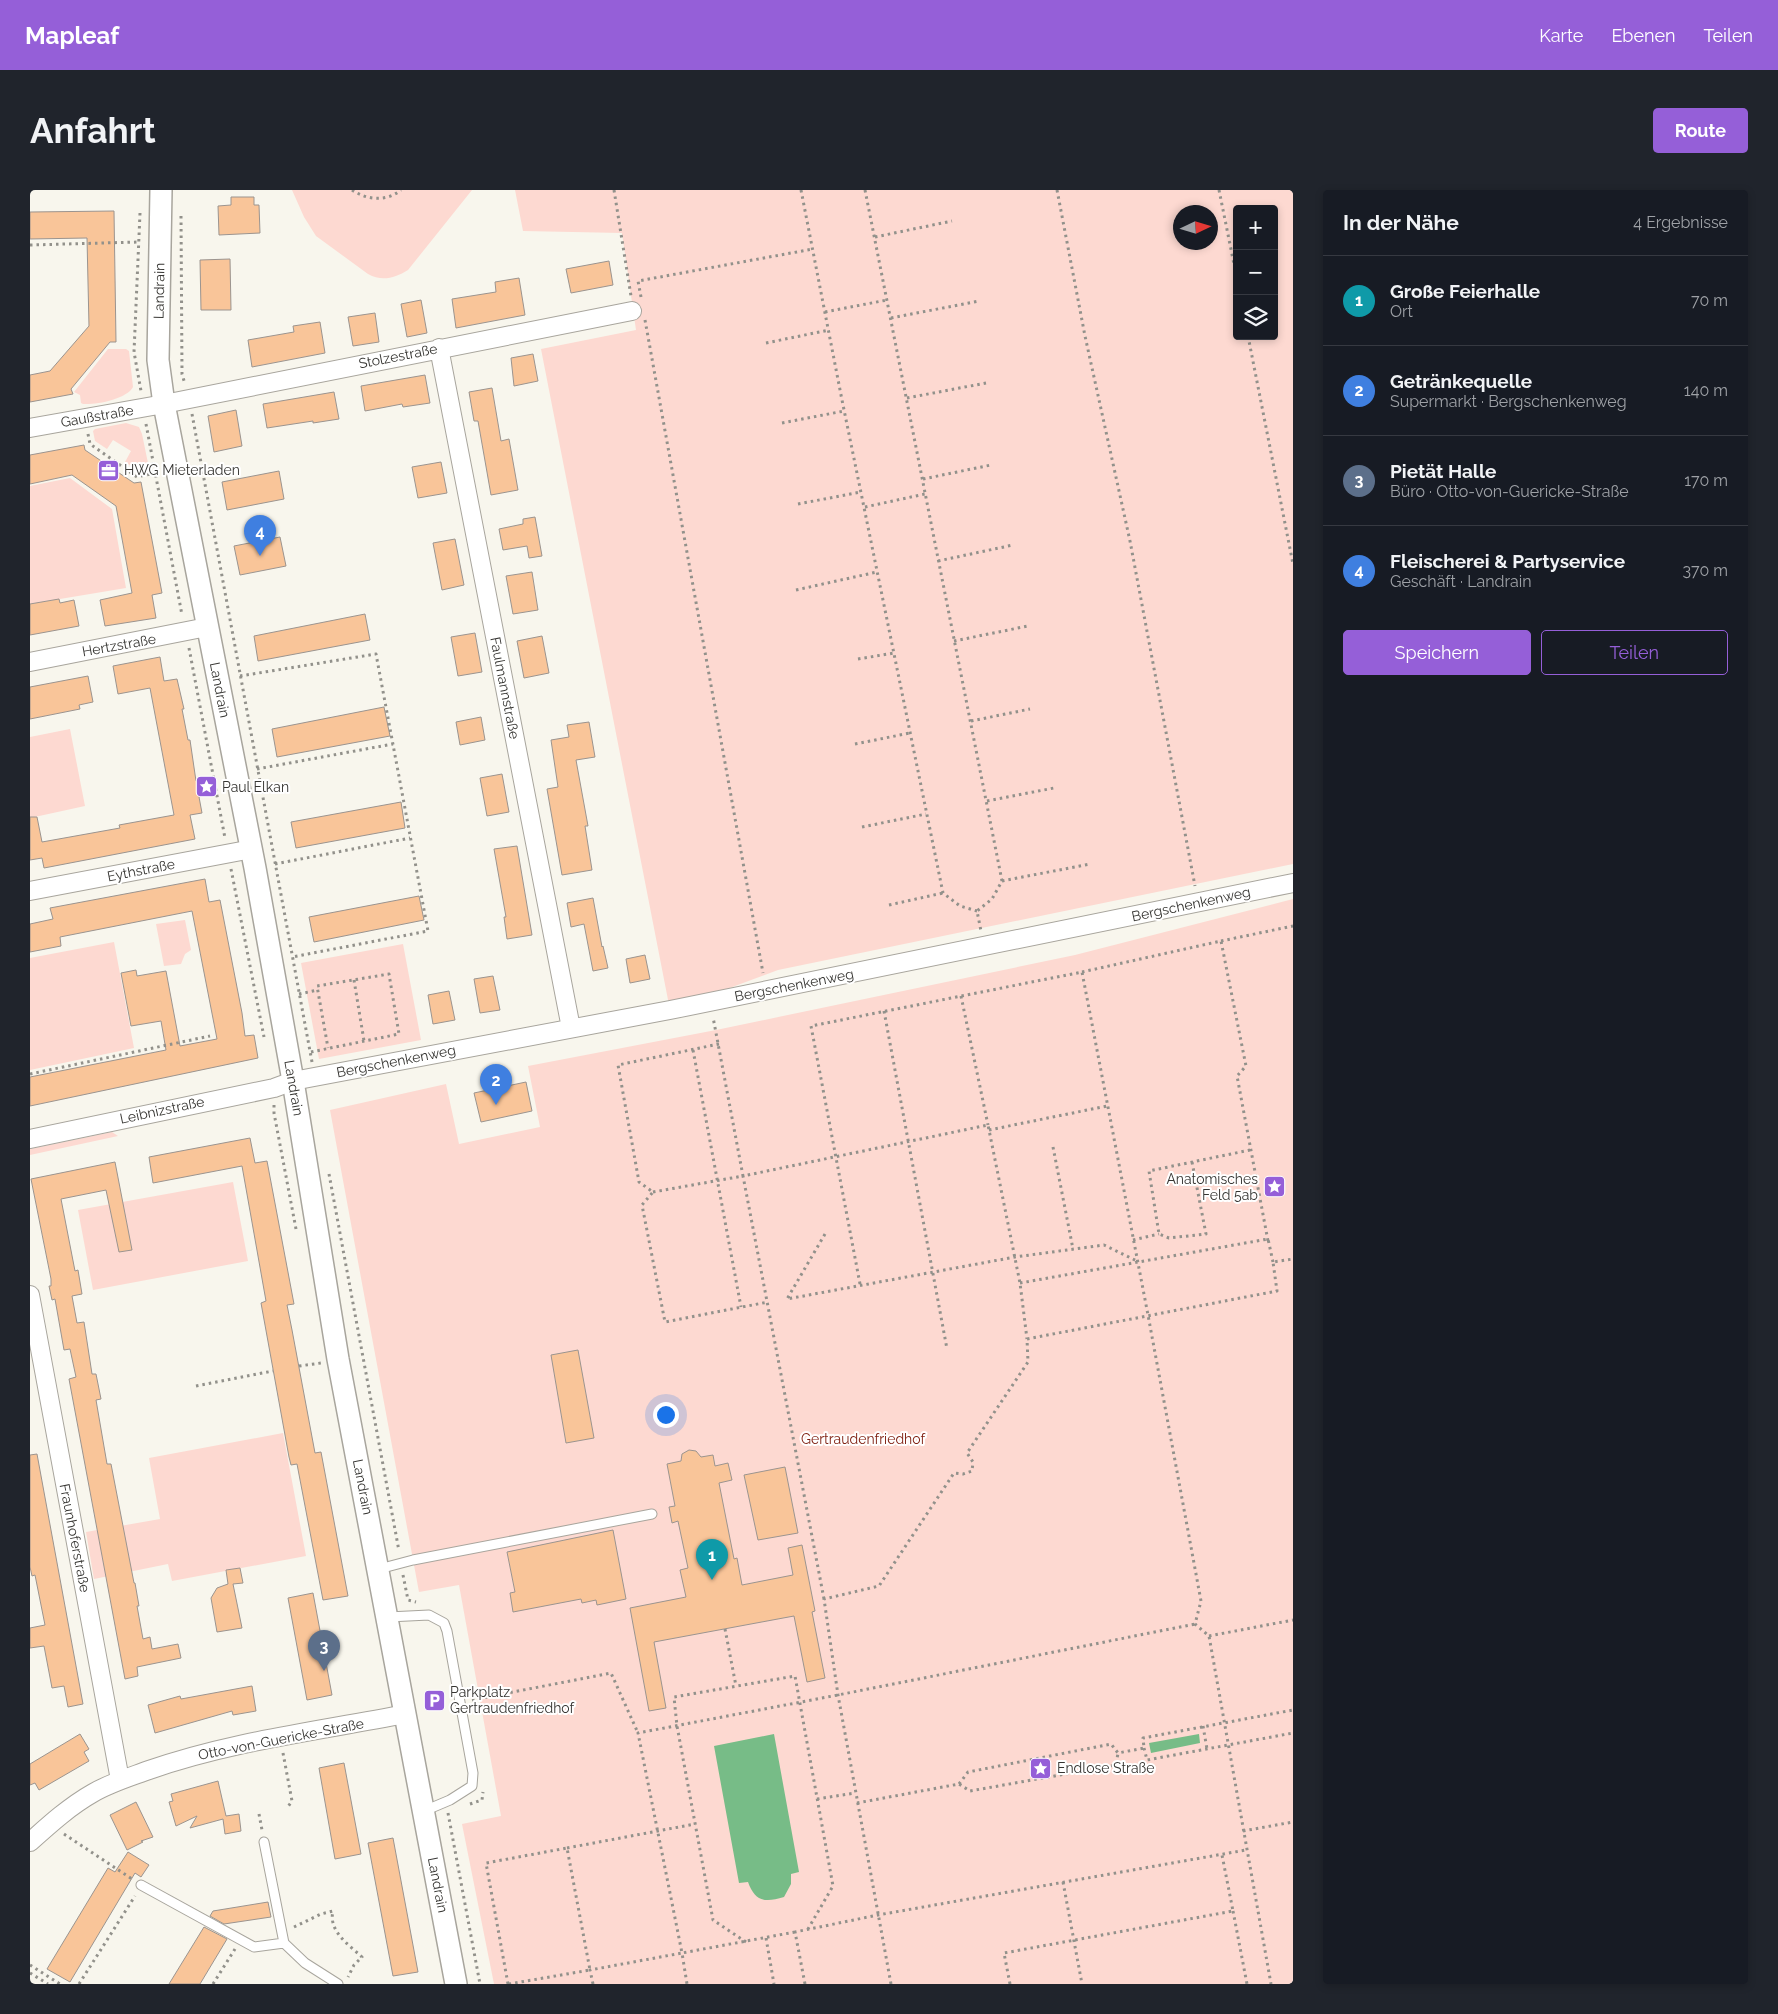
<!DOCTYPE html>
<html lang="de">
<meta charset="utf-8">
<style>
body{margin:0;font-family:Raleway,sans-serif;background:#20242c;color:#f1f3f6}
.controls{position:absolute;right:15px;top:15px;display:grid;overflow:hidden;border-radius:5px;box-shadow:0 2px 8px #0003}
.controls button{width:45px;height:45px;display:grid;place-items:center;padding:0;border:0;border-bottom:1px solid #363941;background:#171b24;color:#f1f3f6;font:25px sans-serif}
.compass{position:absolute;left:1143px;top:15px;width:45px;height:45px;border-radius:50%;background:#171b24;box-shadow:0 2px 8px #0003;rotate:86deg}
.you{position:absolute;left:635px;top:1224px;width:18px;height:18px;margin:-12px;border:4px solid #fff;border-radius:50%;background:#1a73e8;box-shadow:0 0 0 8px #1a73e833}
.badge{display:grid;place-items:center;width:32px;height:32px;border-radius:50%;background:#955fd8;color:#fff;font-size:16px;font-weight:700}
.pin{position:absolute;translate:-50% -41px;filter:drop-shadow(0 1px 2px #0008)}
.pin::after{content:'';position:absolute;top:26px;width:18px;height:15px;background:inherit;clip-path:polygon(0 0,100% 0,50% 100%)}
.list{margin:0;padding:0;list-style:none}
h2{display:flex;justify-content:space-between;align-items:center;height:65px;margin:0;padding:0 20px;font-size:21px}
h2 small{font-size:16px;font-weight:400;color:#9ea1a6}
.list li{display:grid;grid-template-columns:32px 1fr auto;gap:15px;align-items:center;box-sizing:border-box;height:90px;padding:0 20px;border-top:1px solid #363941}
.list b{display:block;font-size:19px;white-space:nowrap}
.list p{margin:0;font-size:16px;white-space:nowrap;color:#9ea1a6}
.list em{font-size:16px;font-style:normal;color:#9ea1a6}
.actions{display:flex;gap:10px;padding:15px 20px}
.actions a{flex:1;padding:11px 0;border:1px solid #955fd8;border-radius:5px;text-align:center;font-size:18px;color:#955fd8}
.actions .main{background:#955fd8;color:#fff}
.icon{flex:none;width:28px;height:28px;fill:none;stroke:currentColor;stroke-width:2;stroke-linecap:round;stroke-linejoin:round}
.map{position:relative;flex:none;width:1263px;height:1794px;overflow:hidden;border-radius:5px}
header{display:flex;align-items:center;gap:30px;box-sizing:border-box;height:70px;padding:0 25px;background:#955fd8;color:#fff}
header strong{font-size:24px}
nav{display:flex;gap:28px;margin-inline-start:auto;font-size:18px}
.intro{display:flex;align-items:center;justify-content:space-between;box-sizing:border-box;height:120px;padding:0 30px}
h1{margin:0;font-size:35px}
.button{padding:12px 22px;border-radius:5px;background:#955fd8;color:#fff;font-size:18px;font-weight:700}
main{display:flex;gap:30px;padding:0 30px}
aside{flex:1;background:#171b24;border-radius:5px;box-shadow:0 2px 8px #0003}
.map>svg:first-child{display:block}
</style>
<header>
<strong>Mapleaf</strong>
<nav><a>Karte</a><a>Ebenen</a><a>Teilen</a></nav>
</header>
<div class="intro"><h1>Anfahrt</h1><a class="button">Route</a></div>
<main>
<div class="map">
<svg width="1263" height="1794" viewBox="0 0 1263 1794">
<rect width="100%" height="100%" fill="#f8f6ed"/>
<!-- green -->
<path fill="#fdd9d1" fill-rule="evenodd" d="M262,0H442L378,80C365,88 352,92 338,84L286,46L274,27Z
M485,0H1263V674L748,780L640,820L511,159L606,140L592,43L493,41ZM1207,19H1244V146H1207ZM1150,22H1180V52H1150Z
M78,159H96L99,161L103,197C97,209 66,215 53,214L51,213L50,205L44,202Z
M96,233L109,237L112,244L119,278C109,280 103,278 95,272L101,261L83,250L77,259L65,251L63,241L65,239Z
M40,288L82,319L96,398L0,414V296Z
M40,539L55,616L0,628V547Z
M1263,709V1794H464L432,1634L471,1626L429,1395L389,1402L300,920L416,894L429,954L510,937L498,876L686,840L1045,765Z
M155,730L161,760L155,764L151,774L134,776L126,734Z
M84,752L104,858L0,880V768Z
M373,754L391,850L289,869L271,773Z
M82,942L88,946L0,965V959Z
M203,992L218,1071L63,1100L48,1020Z
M253,1243L276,1366L142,1391L138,1374L64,1389L56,1342L130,1329L119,1268Z"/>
<!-- water -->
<path fill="#77bc87" d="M744,1544L769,1682L761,1684V1694L754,1707C734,1713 725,1711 718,1692L709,1693L684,1556Z
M1169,1544L1170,1553L1121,1563L1119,1553Z"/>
<!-- building -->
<path fill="#f9c599" stroke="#9b948f" d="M201,7H224V15H229L230,43L189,45L188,16L201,15Z
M84,21L86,152H80L41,199L43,204L0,212V185L20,181L59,136L57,48L0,49V22Z
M200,69L201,120H171L170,70Z
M579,71L583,95L541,103L536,79Z
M489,88L495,125L426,138L422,109L466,102L465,92Z
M391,110L397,143L377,147L371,114Z
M345,123L349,152L323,156L318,127Z
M290,132L295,163L222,177L218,150L264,142L263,136Z
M503,164L508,191L484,196L481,168Z
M395,185L400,213L373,217L372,214L335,221L331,196Z
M462,198L471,251L479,249L488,300L461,305L448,231H444L439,202Z
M304,202L309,229L283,233V231L237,238L233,214Z
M206,220L212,256L184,262L178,226Z
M54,255L55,260L104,293L111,292L132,403L122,405L126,428L75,436L70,410L102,403L86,316L42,285L0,294V265Z
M411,272L417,303L388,308L382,277Z
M249,281L254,309L197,320L192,292Z
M505,327L512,366L499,368L497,356L473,360L469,339L493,334V329Z
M250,347L256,376L210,385L204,356Z
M425,349L434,395L412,400L403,353Z
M502,382L508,420L483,424L476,386Z
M29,409L30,413L44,410L49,436L0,445V414Z
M335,424L340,450L228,471L224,446Z
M445,443L452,482L428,486L421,447Z
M512,446L519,483L494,488L487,451Z
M130,467L134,491L147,489L154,519H152L158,550H160L166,591H168L171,606L169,607L172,623L160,625L165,649L14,678L12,668L0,670V627H7L12,652L90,638L89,635L144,625L120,498L88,504L83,476Z
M58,486L63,512L49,515L50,519L0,529V497Z
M354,517L360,546L247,567L242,539Z
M451,527L455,550L430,555L426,532Z
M559,532L565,567L546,570L558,636H555L562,680L532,685L517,599L528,597L521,550L539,547L537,535Z
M472,584L479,622L457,626L450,588Z
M371,612L375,638L266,658L261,632Z
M487,656L502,745L477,749L474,727H476L464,659Z
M175,689L179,712L190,710L212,823L215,846L224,845L228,868L0,916V887L136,860L131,831L101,836L91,783L106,780L107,786L136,781L150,856L187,849L162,721L30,747L31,756L0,762V734L23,729L20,718Z
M389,706L394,730L284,752L279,727Z
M563,708L572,757L573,756L578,778L563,781L554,734L541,737L537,713Z
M615,765L620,789L600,793L596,769Z
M463,786L470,820L450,823L444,789Z
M419,801L425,830L403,834L398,805Z
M496,892L502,921L451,932L444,903Z
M220,948L225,973L237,971L264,1114L257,1115L262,1140L285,1263L291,1262L318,1406L293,1410L267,1274L261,1275L259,1267L231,1113L236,1111L212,976L123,993L119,967Z
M85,972L102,1060L89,1062L76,1000L31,1009L45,1081L48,1080L52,1104L42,1106L47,1133L54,1132L62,1184H66L71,1209L66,1210L77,1274H81L104,1393H105L109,1416H107L113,1449L120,1447L122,1459L148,1454L151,1468L107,1477L108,1486L95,1489L39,1189L46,1187L40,1159L34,1160L25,1109L22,1110L19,1096H21V1089L1,989Z
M548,1160L564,1248L536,1253L521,1165Z
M659,1260L666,1261L671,1267L683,1265L685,1276L698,1273L702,1290L689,1293L704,1369L707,1368L712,1395L763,1385L758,1358L772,1355L785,1421L782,1422L795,1488L777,1492L764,1426L624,1452L636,1518L619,1521L600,1418L656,1407L650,1380L658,1378L648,1331L642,1333L639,1317L645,1316L637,1274L651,1271L652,1264Z
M7,1264L53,1514L38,1517L34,1496L22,1498L14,1456L0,1458V1438L15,1435L5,1385L2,1386L0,1377V1265Z
M755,1277L768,1343L728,1350L714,1285Z
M583,1340L596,1409L567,1415L566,1410L552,1413L551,1409L483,1422L480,1403L485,1402L477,1362Z
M210,1378L213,1393L203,1394L212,1438L187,1442L181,1408L187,1398L198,1394L196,1380Z
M283,1403L302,1505L277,1510L258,1408Z
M222,1496L226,1521L203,1525L202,1521L125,1543L118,1515L150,1506L151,1509Z
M50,1544L59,1559L54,1562L59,1571L9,1600L5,1593L0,1595V1574Z
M314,1573L331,1664L305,1669L289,1578Z
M188,1591L196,1626L209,1624L211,1641L195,1644L193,1629L160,1638L167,1626L146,1636L139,1612L143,1611L141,1604Z
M106,1612L123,1647L111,1651L113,1652L97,1660L80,1625Z
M363,1648L388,1782L363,1786L338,1653Z
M98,1662L119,1675L111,1687L105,1683L40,1792L17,1779L78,1678L85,1682Z
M238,1712L241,1727L194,1734L180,1726L183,1721Z
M174,1737L197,1749L170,1794H139Z"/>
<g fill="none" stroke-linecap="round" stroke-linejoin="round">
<defs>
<path id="service" d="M349,1379L383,1370L622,1324
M358,1427L399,1425L414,1433L417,1441L443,1583L442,1596L420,1610L394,1621
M234,1652L254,1753L275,1773L308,1794
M111,1695L224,1757L254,1753"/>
<path id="minor" d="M409,158L541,838
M0,238L134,214L602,121
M0,472L177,437
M0,701L222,659
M0,949L244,898L263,891L640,820L1263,693
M0,1105L90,1590
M0,1652C20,1634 40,1616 63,1603C80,1593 100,1587 119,1580C202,1551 289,1541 375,1524"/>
<path id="tertiary" d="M131,0L128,170L134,214L225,678L263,891L308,1169L426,1794"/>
</defs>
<!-- service casing -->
<use href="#service" stroke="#a8a59d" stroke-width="11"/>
<!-- minor casing -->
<use href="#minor" stroke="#a8a59d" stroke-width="20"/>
<!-- tertiary casing -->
<use href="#tertiary" stroke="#a8a59d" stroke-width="24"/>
<!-- path -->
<path stroke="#92918b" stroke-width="3" stroke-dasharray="2.5 4" stroke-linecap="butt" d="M322,0C337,10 356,12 371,0
M584,0L601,106
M771,0L812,210L913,703L930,716L947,721
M835,0L972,691L962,709L947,721L951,741
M1027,0L1055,146L1100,351L1165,696
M1189,0L1207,89
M110,23L104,162L111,201
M151,26L152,184L155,194
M845,47L922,31
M0,55L109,52
M611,107L608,91L783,59
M795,122L857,110
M861,128L949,111
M615,130L733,783
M1218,146L1263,374
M736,153L799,140
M877,208L956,193
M162,224L282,872
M752,233L814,221
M116,234L152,425
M58,244L60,254L107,287L125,283
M893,289L961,275
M768,314L831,302
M835,317L895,304
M908,371L983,355
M766,400L847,382
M924,451L998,436
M159,458L195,648
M828,469L864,463
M210,486L346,464L398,741L262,767
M941,531L1000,519
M825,554L880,543
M227,579L363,554
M957,611L1024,598
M832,637L896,624
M245,674L380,648
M201,679L234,847
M972,691L1060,674
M859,715L913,703
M1191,751L1263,736
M1052,782L1191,751L1216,876L1207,886L1238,1051
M324,790L334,851
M269,804L288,800
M931,806L958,935
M854,821L917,1159
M689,854L588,875L609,992L623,1002L612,1015L635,1132L738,1112
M663,860L711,1117
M281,862L369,844L359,784L287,796L298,858
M0,884L180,846
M244,915V923L266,1039
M959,940L1077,916
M1023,957L1043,1059
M1162,972L1176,1044L1139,1048L1129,1044L1119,981L1220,960
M299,984L369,1361
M623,1002L713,986L683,827
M795,1044L757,1109L985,1067L1074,1055L1107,1071
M1103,1050L1129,1044
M990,1093L1238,1049L1243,1072
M830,1094L781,836L1052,782L1118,1125L1171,1411L1165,1434L1179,1446L1241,1794
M269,1176L291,1173
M166,1196L243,1181
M373,1385L378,1410L386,1412
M794,1409L713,986L958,935L990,1093L997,1149
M695,1439L706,1496
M1179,1446L1263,1430
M442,1510L581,1483L608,1543
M1173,1536L1177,1559
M1114,1558L1117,1570L1263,1543
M253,1563L262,1611L257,1618
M929,1594L938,1582L1081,1554L1088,1563L1114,1558L1113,1548L1263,1520
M787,1609L825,1603
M827,1613L929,1594L940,1601L1086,1575L1088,1563
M440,1614L452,1610L453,1602
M418,1623L450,1794
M229,1624L232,1640
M1213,1641L1263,1632
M34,1644L102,1689
M537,1658L665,1634
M1033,1692L1052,1794
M1203,1721L1217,1794
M264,1737L291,1724L303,1721C298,1741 319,1755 332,1767L324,1775L318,1787
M765,1742L652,1763L608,1543L808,1505L1165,1434
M736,1748L744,1794
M716,1752L683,1730L647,1536L644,1507L765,1486L803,1696L778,1739
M0,1775L30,1794
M0,1783L18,1794
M49,1794L105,1706
M183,1794L205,1759
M478,1794L456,1673L537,1658L560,1780L479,1794
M563,1794L560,1780L652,1763L657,1794
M775,1794L765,1742L848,1725L1216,1660
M861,1794L808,1505L794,1409L849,1396L924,1283L933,1284L942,1281L943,1272L937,1263L998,1172L997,1149L1247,1101L1243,1072L1263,1069
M980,1794L974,1763L1203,1721L1192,1665"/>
<!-- service -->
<use href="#service" stroke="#fff" stroke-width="9"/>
<!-- minor -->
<use href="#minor" stroke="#fff" stroke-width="18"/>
<!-- tertiary -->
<use href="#tertiary" stroke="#fff" stroke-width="21"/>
</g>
<!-- icons -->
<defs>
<symbol id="office-square" viewBox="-11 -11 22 22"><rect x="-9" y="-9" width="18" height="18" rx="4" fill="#955fd8" stroke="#fff"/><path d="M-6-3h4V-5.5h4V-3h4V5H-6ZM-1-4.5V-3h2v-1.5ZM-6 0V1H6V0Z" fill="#fff"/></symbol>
<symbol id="sight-square" viewBox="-11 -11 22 22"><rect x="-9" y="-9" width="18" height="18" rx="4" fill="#955fd8" stroke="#fff"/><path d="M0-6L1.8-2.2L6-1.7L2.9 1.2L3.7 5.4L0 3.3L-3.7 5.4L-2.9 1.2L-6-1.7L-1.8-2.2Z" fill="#fff"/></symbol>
<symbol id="parking-square" viewBox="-11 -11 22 22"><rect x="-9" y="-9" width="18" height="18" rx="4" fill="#955fd8" stroke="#fff"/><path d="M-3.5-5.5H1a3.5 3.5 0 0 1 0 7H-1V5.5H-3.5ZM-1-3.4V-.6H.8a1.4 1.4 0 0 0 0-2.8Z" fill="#fff"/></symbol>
</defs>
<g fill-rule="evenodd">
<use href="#office-square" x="66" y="268" width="25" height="25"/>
<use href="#sight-square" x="164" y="584" width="25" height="25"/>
<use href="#sight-square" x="1232" y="984" width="25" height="25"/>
<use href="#parking-square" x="392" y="1498" width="25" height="25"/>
<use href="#sight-square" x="998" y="1566" width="25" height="25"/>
</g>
<g text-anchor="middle" stroke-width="4" stroke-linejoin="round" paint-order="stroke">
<!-- street labels -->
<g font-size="14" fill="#363532" stroke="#fff">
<text transform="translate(129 101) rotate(-89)" y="5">Landrain</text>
<text transform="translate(368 166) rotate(-11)" y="5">Stolzestraße</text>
<text transform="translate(67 226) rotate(-10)" y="5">Gaußstraße</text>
<text transform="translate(89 455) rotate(-10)" y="5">Hertzstraße</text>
<text transform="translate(475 498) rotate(79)" y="5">Faulmannstraße</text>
<text transform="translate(190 500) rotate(79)" y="5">Landrain</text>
<text transform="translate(111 680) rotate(-11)" y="5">Eythstraße</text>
<text transform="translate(1161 714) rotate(-12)" y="5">Bergschenkenweg</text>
<text transform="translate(764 795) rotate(-11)" y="5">Bergschenkenweg</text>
<text transform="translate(366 871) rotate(-11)" y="5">Bergschenkenweg</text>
<text transform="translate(264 898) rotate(80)" y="5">Landrain</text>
<text transform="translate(132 920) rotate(-12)" y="5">Leibnizstraße</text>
<text transform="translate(333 1297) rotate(79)" y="5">Landrain</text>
<text transform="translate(45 1348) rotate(79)" y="5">Fraunhoferstraße</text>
<text transform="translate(251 1549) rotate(-11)" y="5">Otto-von-Guericke-Straße</text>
<text transform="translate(408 1695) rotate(79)" y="5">Landrain</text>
</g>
<!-- poi labels -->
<g font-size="14" fill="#363532" stroke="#fff" text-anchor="start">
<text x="94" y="285">HWG Mieterladen</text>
<text x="192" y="602">Paul Elkan</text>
<text x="1228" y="994" text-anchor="end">Anatomisches<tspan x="1228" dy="16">Feld 5ab</tspan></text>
<text x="420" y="1507">Parkplatz<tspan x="420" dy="16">Gertraudenfriedhof</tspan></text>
<text x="1027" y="1583">Endlose Straße</text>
</g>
<!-- park labels -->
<g font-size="14" fill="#7d1c0d" stroke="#fff">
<text x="833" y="1254">Gertraudenfriedhof</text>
</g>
</g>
</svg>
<div class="controls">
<button>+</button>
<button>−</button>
<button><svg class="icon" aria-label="layers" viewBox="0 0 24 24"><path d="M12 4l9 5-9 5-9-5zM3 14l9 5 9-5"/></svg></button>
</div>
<svg class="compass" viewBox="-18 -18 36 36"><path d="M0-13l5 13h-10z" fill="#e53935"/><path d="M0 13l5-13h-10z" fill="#9ea1a6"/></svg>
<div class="you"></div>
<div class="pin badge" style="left:682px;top:1390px;background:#0f9aa8">1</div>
<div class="pin badge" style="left:466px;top:915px;background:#3f7fe0">2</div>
<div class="pin badge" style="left:294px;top:1481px;background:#5c6f8a">3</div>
<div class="pin badge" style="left:230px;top:366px;background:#3f7fe0">4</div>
</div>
<aside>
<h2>In der Nähe<small>4 Ergebnisse</small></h2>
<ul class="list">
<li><span class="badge" style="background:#0f9aa8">1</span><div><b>Große Feierhalle</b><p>Ort</p></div><em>70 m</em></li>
<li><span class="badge" style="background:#3f7fe0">2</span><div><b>Getränkequelle</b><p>Supermarkt · Bergschenkenweg</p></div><em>140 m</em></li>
<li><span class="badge" style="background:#5c6f8a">3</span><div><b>Pietät Halle</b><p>Büro · Otto-von-Guericke-Straße</p></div><em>170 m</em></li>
<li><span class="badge" style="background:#3f7fe0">4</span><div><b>Fleischerei &amp; Partyservice</b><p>Geschäft · Landrain</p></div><em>370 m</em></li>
</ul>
<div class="actions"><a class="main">Speichern</a><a>Teilen</a></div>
</aside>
</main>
